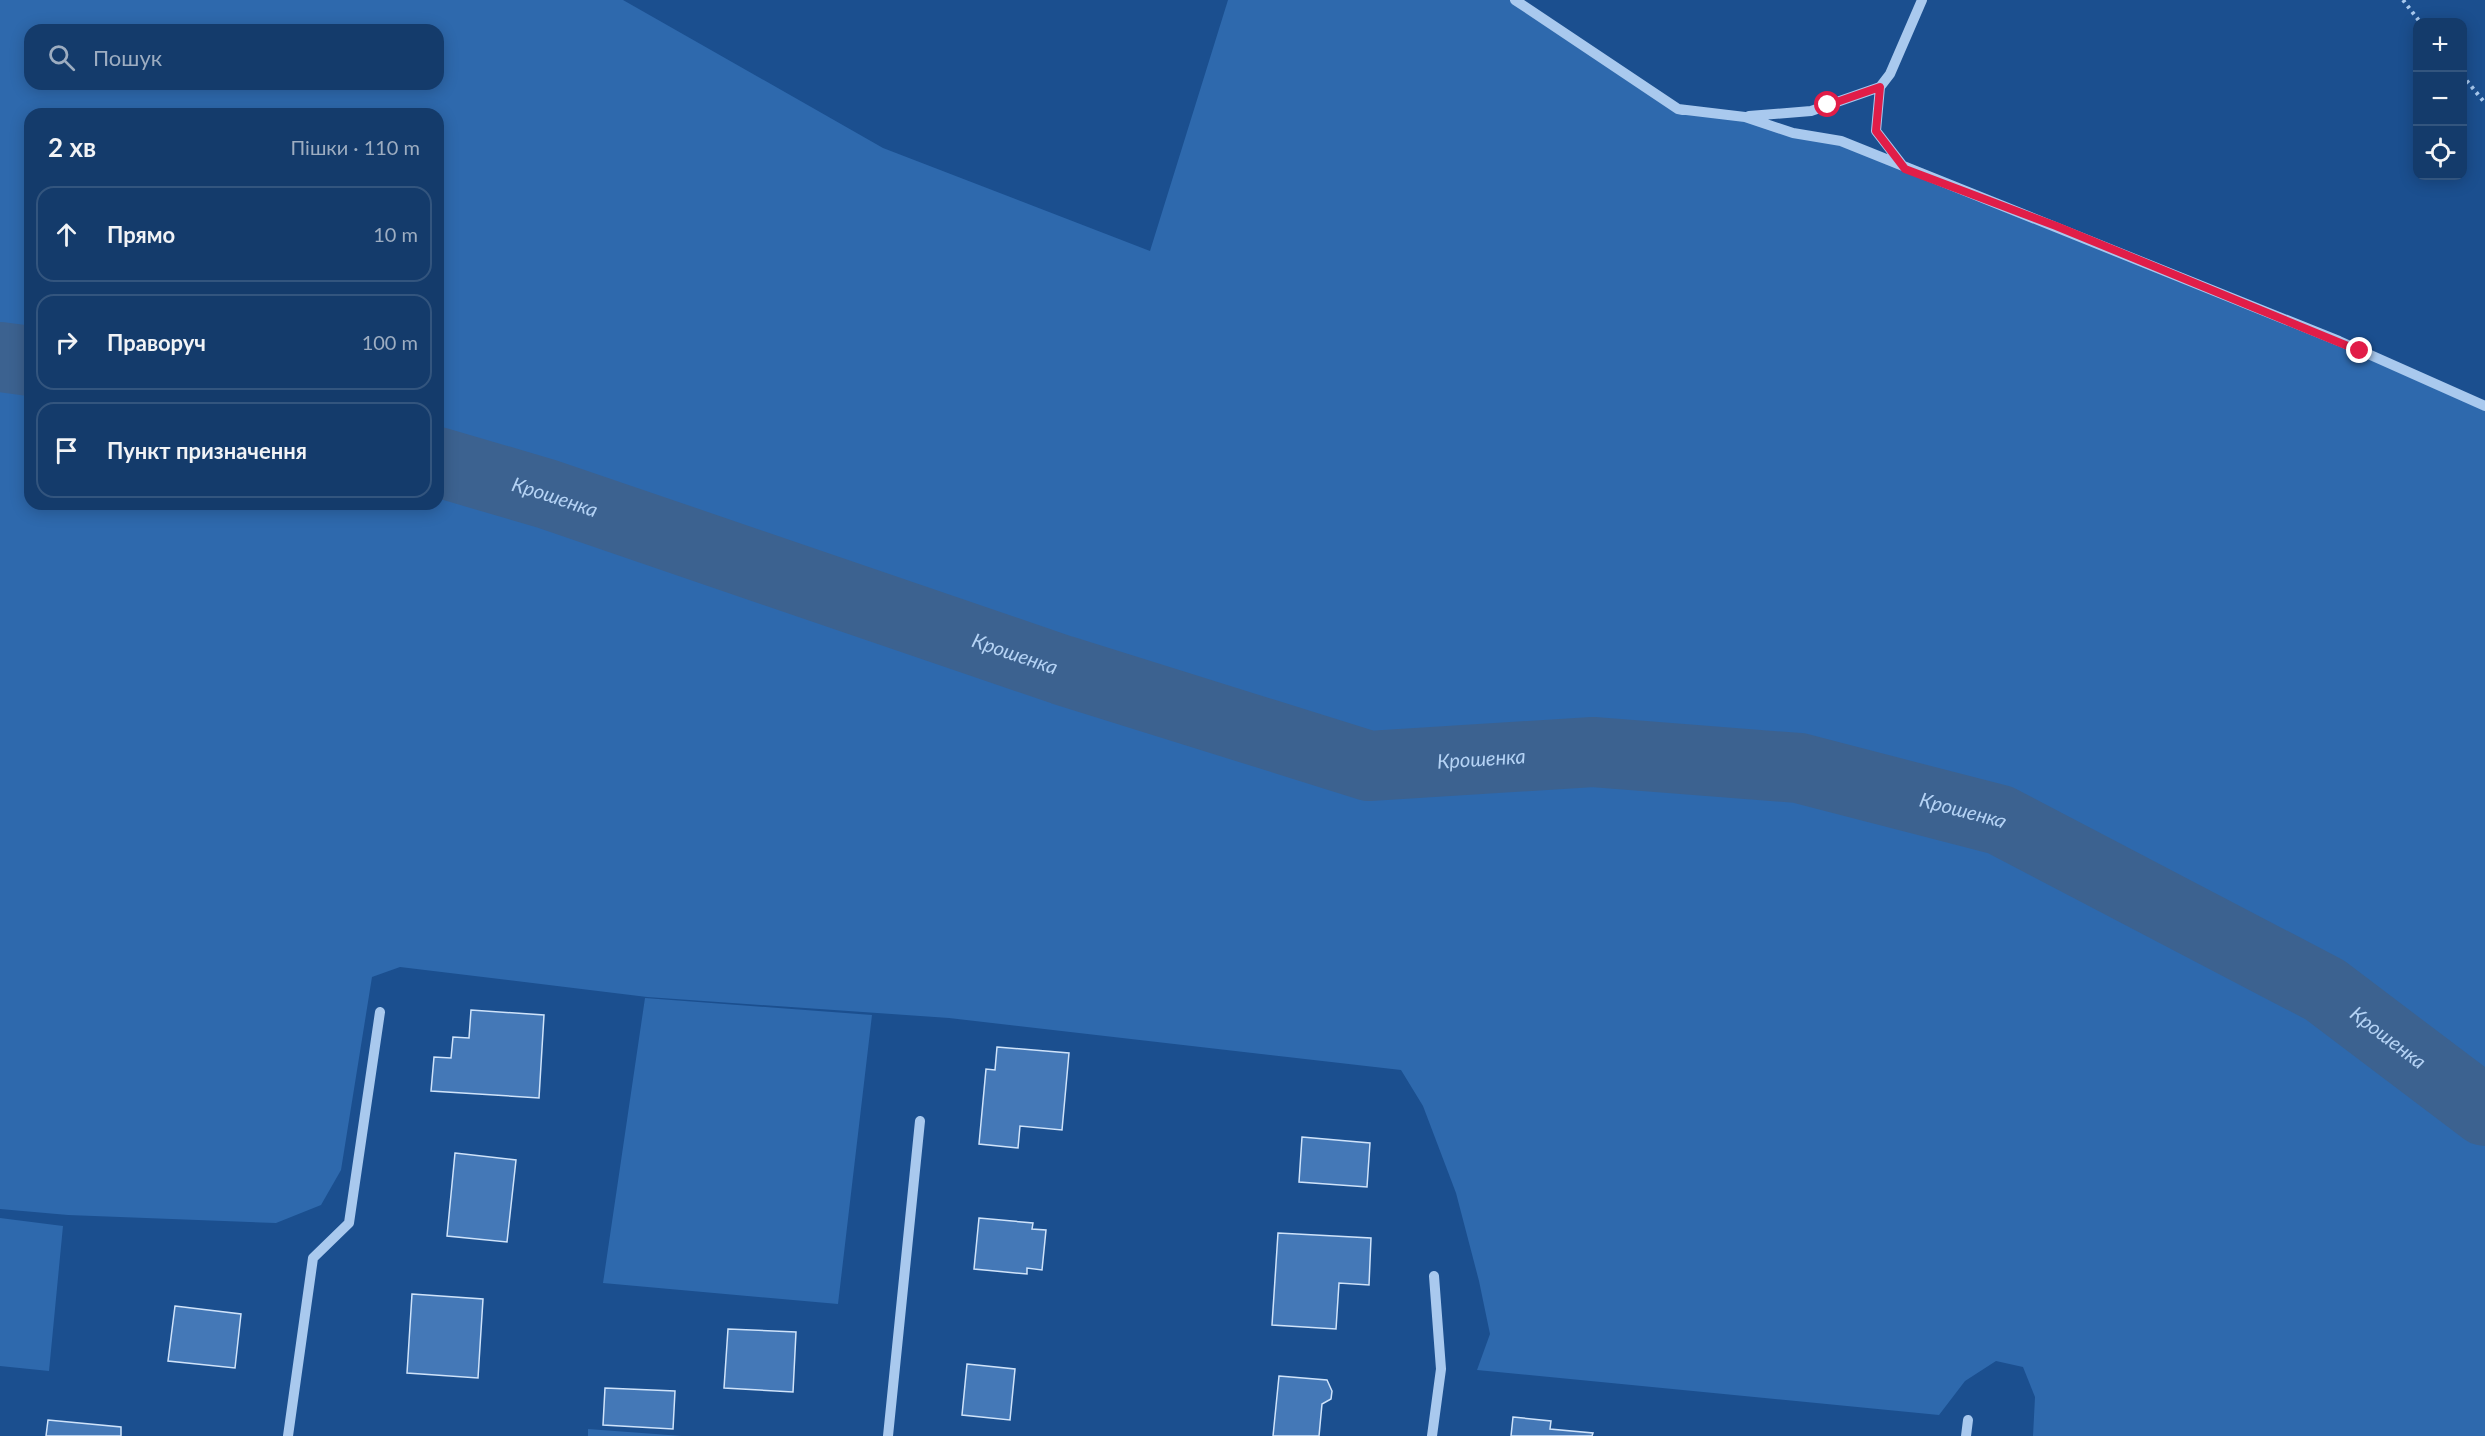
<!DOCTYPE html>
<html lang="uk">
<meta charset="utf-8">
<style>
body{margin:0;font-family:Lato,sans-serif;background:#1d4271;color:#f1f3f6}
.controls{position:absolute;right:18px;top:18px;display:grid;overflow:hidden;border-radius:12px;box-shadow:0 3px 15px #0003}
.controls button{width:54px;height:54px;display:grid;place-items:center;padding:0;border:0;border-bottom:2px solid #33557e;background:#143b6b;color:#f1f3f6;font:30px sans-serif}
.stop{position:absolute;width:18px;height:18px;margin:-14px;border:4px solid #e11d48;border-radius:50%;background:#fff}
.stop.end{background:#e11d48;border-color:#fff;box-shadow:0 2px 6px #0008}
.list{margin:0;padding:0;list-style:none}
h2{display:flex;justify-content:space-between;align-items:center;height:78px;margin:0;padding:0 24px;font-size:26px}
h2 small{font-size:20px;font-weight:400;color:#9dadc1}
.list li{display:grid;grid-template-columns:39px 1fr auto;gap:18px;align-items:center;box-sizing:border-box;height:96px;margin:0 12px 12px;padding:0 12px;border:2px solid #33557e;border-radius:18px}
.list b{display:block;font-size:22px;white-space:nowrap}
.list em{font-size:20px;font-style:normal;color:#9dadc1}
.icon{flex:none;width:33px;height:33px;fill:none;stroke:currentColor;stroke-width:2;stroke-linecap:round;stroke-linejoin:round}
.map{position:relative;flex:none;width:2485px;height:1436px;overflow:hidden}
.search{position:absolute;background:#143b6b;box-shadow:0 3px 15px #0003;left:24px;top:24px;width:420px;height:66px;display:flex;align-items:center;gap:15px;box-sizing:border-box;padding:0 21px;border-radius:18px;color:#9dadc1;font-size:22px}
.panel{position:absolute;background:#143b6b;box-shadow:0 3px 15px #0003;left:24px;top:108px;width:420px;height:402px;border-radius:18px}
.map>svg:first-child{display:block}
</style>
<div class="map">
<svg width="2485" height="1436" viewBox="0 0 2485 1436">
<rect width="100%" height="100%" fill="#1b4f8f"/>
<!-- green -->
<path fill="#2e69ad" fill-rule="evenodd" d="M0,0H623L883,148L1150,251L1228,0H1515L1678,109L1745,117L1841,141L2485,406V1436H2033L2035,1397L2023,1367L1996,1361L1965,1381L1939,1415L1477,1370L1490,1334L1479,1281L1456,1193L1423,1106L1401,1070L949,1018L647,997L400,967L372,977L341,1170L321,1205L276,1223L68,1215L0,1209ZM30,30H438V84H30ZM30,114H438V504H30Z
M645,998L872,1015L838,1304L603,1283Z
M0,1218L63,1226L49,1371L0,1366Z
M588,1429L682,1436H588Z"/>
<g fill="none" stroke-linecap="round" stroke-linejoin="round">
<!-- river -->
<g stroke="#3c6290" stroke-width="70">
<path d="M0,357L30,361"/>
<path id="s1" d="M438,462L547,494L1062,670L1369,766L1593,752L1799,768L2000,820L2325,990L2485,1111"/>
</g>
</g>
<!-- building -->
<path fill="#4478b7" stroke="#cfe3fa" stroke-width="1.5" d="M471,1010L544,1015L539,1098L431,1091L434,1057L451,1058L453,1037L469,1038Z
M997,1047L1069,1053L1062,1130L1020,1126L1018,1148L979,1144L986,1069L995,1070Z
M1302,1137L1370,1143L1367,1187L1299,1182Z
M455,1153L516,1160L507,1242L447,1236Z
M979,1218L1033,1223L1032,1229L1046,1230L1042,1270L1027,1268V1274L974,1269Z
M1278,1233L1371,1238L1369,1285L1339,1283L1336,1329L1272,1325Z
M412,1294L483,1299L478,1378L407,1373Z
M175,1306L241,1314L235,1368L168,1361Z
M728,1329L796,1332L793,1392L724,1388Z
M967,1364L1015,1369L1010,1420L962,1415Z
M1279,1376L1327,1380L1332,1391L1331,1399L1322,1404L1319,1436H1273Z
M605,1388L675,1391L673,1429L603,1425Z
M1513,1417L1551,1421L1550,1429L1593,1433L1592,1436H1511Z
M48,1420L121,1427V1436H46Z"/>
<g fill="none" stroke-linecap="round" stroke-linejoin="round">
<!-- path -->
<path stroke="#a9c9ee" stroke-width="4" stroke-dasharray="3 4.5" stroke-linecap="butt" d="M2403,0L2420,22
M2462,75L2485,103"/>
<!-- minor -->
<path stroke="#a9c9ee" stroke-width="10" d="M1515,0L1678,109L1683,110
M1678,109L1745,117L1793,133L1841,141L2339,341L2485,406
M1749,116L1811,111L1880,87
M1903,166L1876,131L1880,87L1890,74L1922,0
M288,1436L313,1258L349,1223L380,1012
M888,1436L920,1121
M1432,1436L1441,1369L1434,1276
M1966,1436L1968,1420"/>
</g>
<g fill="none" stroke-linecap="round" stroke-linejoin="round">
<!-- route -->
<path stroke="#e11d48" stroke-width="8" d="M1828,105L1880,87L1876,131L1905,169L2056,226L2360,351"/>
</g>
<g text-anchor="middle" stroke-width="5" stroke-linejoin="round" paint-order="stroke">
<!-- water labels -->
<g font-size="20" font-style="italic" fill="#b5d3f5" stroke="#1b4f8f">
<text dy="7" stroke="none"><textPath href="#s1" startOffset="122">Крошенка</textPath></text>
<text dy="7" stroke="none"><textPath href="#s1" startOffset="608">Крошенка</textPath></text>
<text dy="7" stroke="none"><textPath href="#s1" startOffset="1092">Крошенка</textPath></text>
<text dy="7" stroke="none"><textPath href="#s1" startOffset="1580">Крошенка</textPath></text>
<text dy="7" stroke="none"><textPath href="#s1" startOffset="2064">Крошенка</textPath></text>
</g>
</g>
</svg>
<div class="controls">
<button>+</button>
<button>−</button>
<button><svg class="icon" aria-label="locate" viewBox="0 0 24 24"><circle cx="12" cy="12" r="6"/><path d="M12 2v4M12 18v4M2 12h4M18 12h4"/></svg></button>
</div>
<div class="stop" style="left:1828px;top:105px"></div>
<div class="stop end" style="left:2360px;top:351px"></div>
<div class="search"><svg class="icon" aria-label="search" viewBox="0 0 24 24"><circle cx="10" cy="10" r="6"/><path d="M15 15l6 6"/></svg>Пошук</div>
<section class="panel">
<h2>2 хв<small>Пішки · 110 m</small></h2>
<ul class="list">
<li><svg class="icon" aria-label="ahead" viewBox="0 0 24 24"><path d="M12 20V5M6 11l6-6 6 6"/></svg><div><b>Прямо</b></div><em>10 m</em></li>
<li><svg class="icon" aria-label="right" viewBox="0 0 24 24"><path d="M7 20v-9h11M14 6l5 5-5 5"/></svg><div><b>Праворуч</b></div><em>100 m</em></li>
<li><svg class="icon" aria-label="arrive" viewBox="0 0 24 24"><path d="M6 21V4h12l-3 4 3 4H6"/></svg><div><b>Пункт призначення</b></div></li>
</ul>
</section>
</div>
